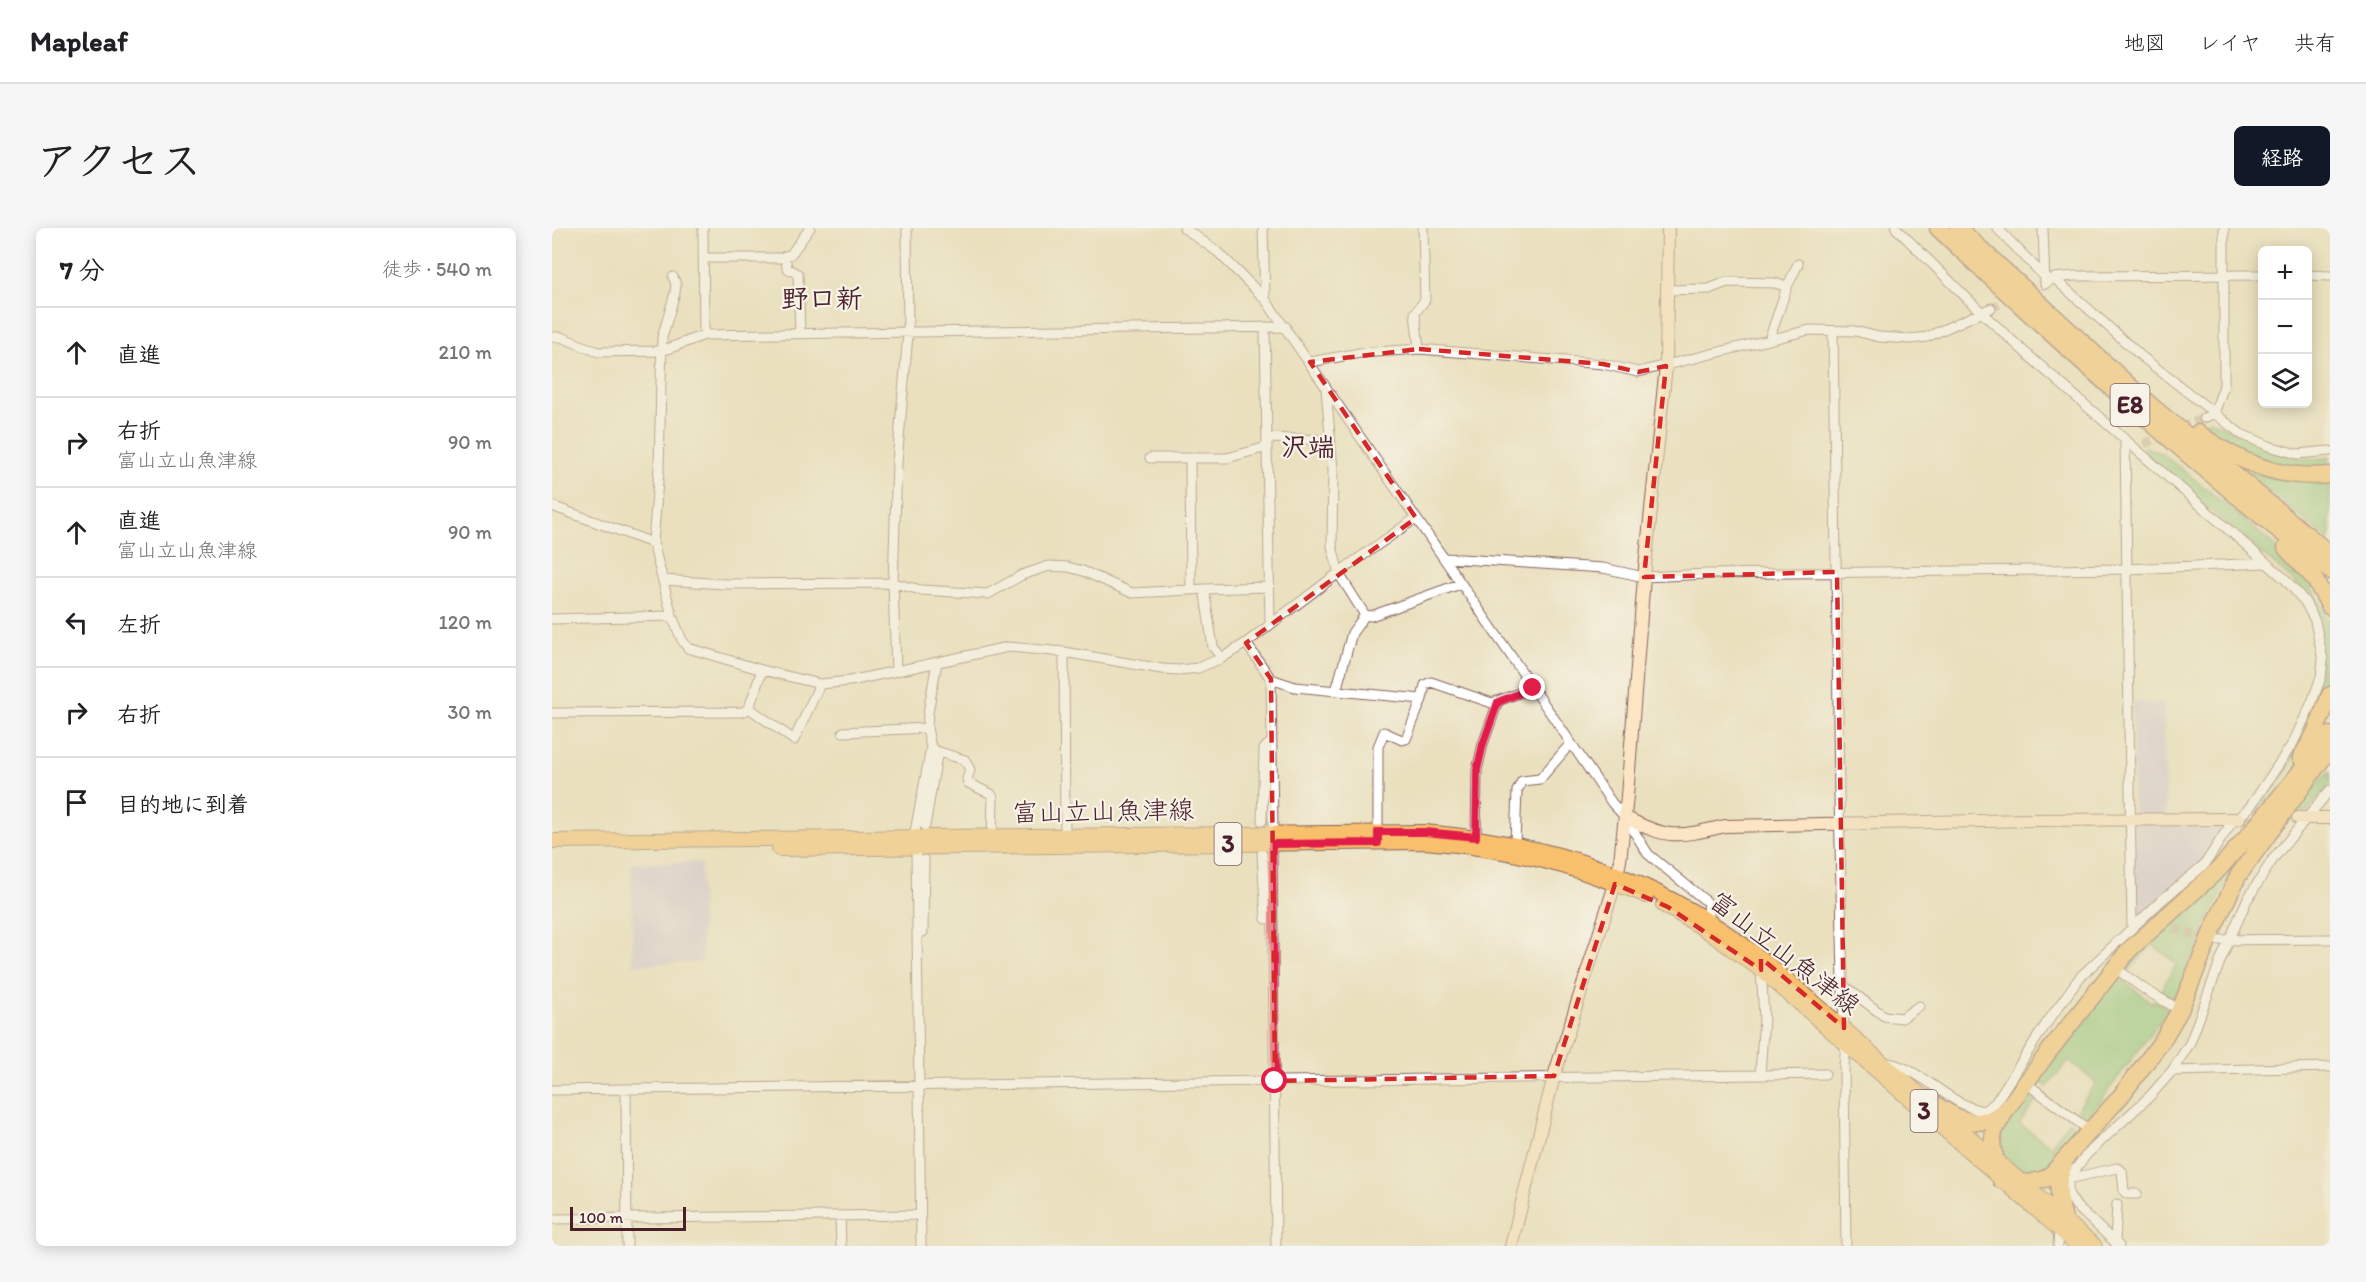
<!DOCTYPE html>
<html lang="ja">
<meta charset="utf-8">
<style>
body{margin:0;font-family:Itim,"Klee One",sans-serif;background:#f6f6f6;color:#202124}
.controls{position:absolute;right:18px;top:18px;display:grid;overflow:hidden;border-radius:9px;box-shadow:0 3px 15px #0003}
.controls button{width:54px;height:54px;display:grid;place-items:center;padding:0;border:0;border-bottom:2px solid #e0e0e0;background:#fff;color:#202124;font:30px sans-serif}
.scale{position:absolute;left:18px;bottom:15px;width:116px;box-sizing:border-box;padding-left:6px;border:3px solid #4a1f2b;border-top:0;font-size:16px;line-height:21px;white-space:nowrap;color:#4a1f2b;-webkit-text-stroke:4px #f7f3e8;paint-order:stroke}
.stop{position:absolute;width:18px;height:18px;margin:-14px;border:4px solid #e11d48;border-radius:50%;background:#fff}
.stop.end{background:#e11d48;border-color:#fff;box-shadow:0 2px 6px #0008}
.list{margin:0;padding:0;list-style:none}
h2{display:flex;justify-content:space-between;align-items:center;height:78px;margin:0;padding:0 24px;font-size:26px}
h2 small{font-size:20px;font-weight:400;color:#757577}
.list li{display:grid;grid-template-columns:39px 1fr auto;gap:18px;align-items:center;box-sizing:border-box;height:90px;padding:0 24px;border-top:2px solid #e0e0e0}
.list b{display:block;font-size:22px;white-space:nowrap}
.list p{margin:0;font-size:20px;white-space:nowrap;color:#757577}
.list em{font-size:20px;font-style:normal;color:#757577}
.icon{flex:none;width:33px;height:33px;fill:none;stroke:currentColor;stroke-width:2;stroke-linecap:round;stroke-linejoin:round}
.map{position:relative;flex:none;width:1778px;height:1018px;overflow:hidden;border-radius:9px}
header{display:flex;align-items:center;gap:36px;box-sizing:border-box;height:84px;padding:0 30px;background:#fff;border-bottom:2px solid #e0e0e0}
header strong{font-size:28px}
nav{display:flex;gap:33px;margin-inline-start:auto;font-size:21px}
.intro{display:flex;align-items:center;justify-content:space-between;box-sizing:border-box;height:144px;padding:0 36px}
h1{margin:0;font-size:42px}
.button{padding:15px 27px;border-radius:9px;background:#111827;color:#fff;font-size:21px;font-weight:700}
main{display:flex;gap:36px;padding:0 36px}
aside{flex:1;background:#fff;border-radius:9px;box-shadow:0 3px 15px #0003}
.map>svg:first-child{display:block}
</style>
<header>
<strong>Mapleaf</strong>
<nav><a>地図</a><a>レイヤ</a><a>共有</a></nav>
</header>
<div class="intro"><h1>アクセス</h1><a class="button">経路</a></div>
<main>
<aside>
<h2>7 分<small>徒歩 · 540 m</small></h2>
<ul class="list">
<li><svg class="icon" aria-label="ahead" viewBox="0 0 24 24"><path d="M12 20V5M6 11l6-6 6 6"/></svg><div><b>直進</b></div><em>210 m</em></li>
<li><svg class="icon" aria-label="right" viewBox="0 0 24 24"><path d="M7 20v-9h11M14 6l5 5-5 5"/></svg><div><b>右折</b><p>富山立山魚津線</p></div><em>90 m</em></li>
<li><svg class="icon" aria-label="ahead" viewBox="0 0 24 24"><path d="M12 20V5M6 11l6-6 6 6"/></svg><div><b>直進</b><p>富山立山魚津線</p></div><em>90 m</em></li>
<li><svg class="icon" aria-label="left" viewBox="0 0 24 24"><path d="M17 20v-9H6M10 6l-5 5 5 5"/></svg><div><b>左折</b></div><em>120 m</em></li>
<li><svg class="icon" aria-label="right" viewBox="0 0 24 24"><path d="M7 20v-9h11M14 6l5 5-5 5"/></svg><div><b>右折</b></div><em>30 m</em></li>
<li><svg class="icon" aria-label="arrive" viewBox="0 0 24 24"><path d="M6 21V4h12l-3 4 3 4H6"/></svg><div><b>目的地に到着</b></div></li>
</ul>
</aside>
<div class="map">
<svg width="1778" height="1018" viewBox="0 0 1778 1018">
<rect width="100%" height="100%" fill="#f7f3e8"/>
<filter id="ink" filterUnits="userSpaceOnUse"><feTurbulence type="fractalNoise" baseFrequency=".0167" numOctaves="2"/><feDisplacementMap in="SourceGraphic" scale="12" xChannelSelector="R" yChannelSelector="G"/><feConvolveMatrix kernelMatrix="1 2 1 2 8 2 1 2 1" color-interpolation-filters="sRGB"/></filter>
<filter id="wash" filterUnits="userSpaceOnUse"><feTurbulence type="fractalNoise" baseFrequency=".008" numOctaves="4" result="noise"/><feDisplacementMap in="SourceGraphic" scale="24" xChannelSelector="R" yChannelSelector="G"/><feGaussianBlur stdDeviation="1.35" result="paint"/><feColorMatrix in="noise" values="0 0 0 0 0 0 0 0 0 0 0 0 0 0 0 0 0 1.4 0 .05"/><feComposite in="paint" operator="in"/></filter>
<g filter="url(#wash)">
<rect width="100%" height="100%" fill="#eae0be"/>
<!-- industrial -->
<path fill="#cabfd7" d="M1580,474L1612,475L1614,596L1674,599L1653,633L1582,692Z
M149,634L150,734L81,737L79,635Z"/>
<!-- green -->
<path fill="#8bc67b" stroke="#6a7253" stroke-width="1.5" d="M1657,192C1690,206 1743,239 1778,229V239L1736,241L1678,219L1652,195Z
M1593,219L1610,226C1643,251 1675,277 1706,304C1722,317 1741,331 1752,348C1763,365 1776,386 1778,406C1778,472 1744,539 1702,587L1698,584L1737,527L1768,444L1764,385L1751,363L1735,347L1589,224Z
M1690,242L1722,250L1778,251V313Z
M1778,543V556L1756,584L1740,585L1751,570Z
M1690,625L1657,690L1639,737L1622,771L1608,764L1625,736L1600,716L1576,744L1571,738Z
M1563,746L1600,775L1602,772L1617,781L1535,891L1525,882L1544,855L1517,832L1495,859L1486,851Z
M1475,863L1486,870L1467,896L1499,918L1517,893L1527,901L1500,937L1477,950L1447,923L1452,889Z"/>
</g>
<g filter="url(#ink)">
<g fill="none" stroke-linecap="round" stroke-linejoin="round">
<!-- street-tunnel -->
<path stroke="#cab9a1" stroke-width="9" stroke-dasharray="9 4.5" stroke-linecap="butt" d="M1439,80L1493,56
M1592,216L1652,190
M1596,690L1629,703L1659,711"/>
<!-- secondary-tunnel -->
<path stroke="#cab9a1" stroke-width="12" stroke-dasharray="12 6" stroke-linecap="butt" d="M1687,591L1746,590"/>
<defs>
<path id="street" d="M151,0L152,107
M632,0L666,24L713,71L1019,515L1060,575L1073,589L1096,626L1155,674L1158,693
M711,0L713,71
M1445,0L1491,47
M1491,0L1493,56L1502,50L1522,48L1710,47
M233,28L235,40L246,46L248,106
M152,30H229L239,26L258,0
M1756,47L1778,48
M121,49L124,56L123,65L110,110L107,240L101,315L120,388L130,412L136,420L210,442L268,456L298,453L456,419L512,424L610,441L627,442L646,440L670,430L694,415L793,340L864,290
M1502,50L1589,128L1689,206L1717,218L1745,226L1778,223
M1115,62L1157,61L1175,54L1223,55L1235,59L1246,36
M713,100L718,396
M1281,103L1287,566L1292,800
M0,109H9L46,124L110,123L152,107L734,99
M1217,112L1235,59
M867,121L863,85L873,72L871,0
M758,134L808,125L867,121L1051,136L1086,144L1257,102L1303,103L1327,109L1359,111L1375,109L1439,80
M774,161L781,241L780,318L787,346L813,387
M1652,190L1662,185L1672,158V0
M715,210L777,212
M1573,212L1580,700
M598,230H675L715,219
M638,230L639,362L652,361
M0,278L101,315
M893,330L1051,340L1092,349L1156,346L1574,341L1714,335
M112,352L172,356L341,355L369,362L436,366L470,347L497,338L516,339L531,343L580,365L639,362
M813,387L819,388L908,356
M0,391L120,388
M694,415L719,451L721,605
M512,424L513,607
M670,430L661,419L652,361L717,359
M344,442L341,355L345,234L356,106L355,0
M719,451L743,459L870,471L873,457L879,454L940,475L981,460
M784,463L800,405L813,387
M197,480L242,512L268,456
M0,485L191,484L197,480L210,442
M291,504L375,500
M384,523L413,532L418,542L415,551L416,555L439,566L441,569L440,609
M710,593L712,521L719,514
M373,598L385,528L384,523L381,521
M362,609L379,520L375,500L376,485L385,434
M826,609V519L832,504L850,512L854,511L870,471
M924,609L925,542L931,516L946,474
M963,615L965,563L970,553L988,551L1019,515
M720,616L724,1018
M364,621L369,1018
M710,626L714,691
M371,704L372,632
M1664,712L1778,711
M1562,739L1592,761L1628,782
M1292,758L1332,788L1350,790L1367,778
M1332,834C1371,840 1394,876 1431,883L1443,875L1494,796L1528,749L1610,672L1653,636L1678,597L1698,579L1741,515L1760,474L1769,449L1771,432L1763,393L1753,374L1733,351L1476,127L1429,84L1344,0
M1620,843L1778,839
M1208,847L1273,846
M1474,855L1537,902
M74,861L75,1018
M0,862L1208,847L1212,789L1209,741
M1516,951L1565,940L1570,943L1572,963L1575,966H1585
M288,988L289,1018
M0,991L368,987
M1563,1015L1565,976
M1294,1018L1292,838L1294,816
M1506,1018L1507,1002
M1567,1018L1524,978L1516,965V951L1534,927L1598,868L1620,843L1638,815L1669,731L1695,672L1721,631L1778,562"/>
<path id="secondary" d="M1073,589C1116,612 1126,609 1173,598L1481,592L1687,591
M1746,590H1778
M959,1018L1002,848L1063,656L1068,633L1075,568L1092,349L1114,138L1116,0"/>
<path id="primary" d="M0,613L873,604C996,615 1096,645 1196,720C1243,755 1286,796 1330,834C1402,895 1472,956 1543,1018
M227,621L873,614C936,619 996,630 1055,653C1068,658 1081,662 1094,668
M1111,677L1152,701L1209,742L1526,1018"/>
<path id="highway" d="M1386,0C1512,119 1641,236 1778,343
M1406,0L1597,176L1778,326
M1646,205C1686,234 1728,252 1778,247
M1734,320L1762,350L1778,379
M1778,507L1701,602L1667,641L1577,722L1498,822L1454,882L1442,903L1440,917L1449,952L1478,955L1496,950L1568,869L1610,813L1628,782L1660,703L1686,648L1778,520
M1749,530L1762,507L1778,467
M1375,871C1399,887 1424,906 1451,884
M1512,991C1507,970 1503,956 1512,937"/>
</defs>
<!-- street casing -->
<use href="#street" stroke="#82635e" stroke-width="11"/>
<!-- secondary casing -->
<use href="#secondary" stroke="#82635e" stroke-width="14"/>
<!-- primary casing -->
<use href="#primary" stroke="#82635e" stroke-width="16"/>
<!-- highway casing -->
<use href="#highway" stroke="#82635e" stroke-width="19"/>
<!-- street -->
<use href="#street" stroke="#fff" stroke-width="9"/>
<!-- secondary -->
<use href="#secondary" stroke="#fce5c4" stroke-width="12"/>
<!-- primary -->
<use href="#primary" stroke="#f8bf6c" stroke-width="14"/>
<!-- highway -->
<use href="#highway" stroke="#f8bf6c" stroke-width="16"/>
</g>
</g>
<g fill="none" stroke-linecap="round" stroke-linejoin="round" filter="url(#ink)">
<!-- route -->
<path stroke="#e11d48" stroke-width="8" d="M723,853L720,616L826,615V604H873L924,609L925,542L931,516L946,474L981,460"/>
</g>
<!-- marked area -->
<path d="M0 0H1778V1018H0ZM867,121L1051,136L1086,144L1114,138L1092,349L1285,344L1292,800L1209,730V742L1116,679L1063,656L1002,848L723,853L719,451L694,415L864,290L758,134Z" fill="#eae0be" fill-opacity=".55" fill-rule="evenodd"/>
<path fill="none" stroke="#d62828" stroke-width="4.5" stroke-dasharray="12 8" stroke-linejoin="round" d="M867,121L1051,136L1086,144L1114,138L1092,349L1285,344L1292,800L1209,730V742L1116,679L1063,656L1002,848L723,853L719,451L694,415L864,290L758,134Z"/>
<g text-anchor="middle" stroke-width="4.5" stroke-linejoin="round" paint-order="stroke">
<!-- shield labels -->
<g fill="#f7f3e8" stroke="#7e5f64" stroke-width="1.5">
<rect x="1558.5" y="156" width="39" height="42" rx="4.5"/>
<rect x="662.5" y="595" width="27" height="42" rx="4.5"/>
<rect x="1358.5" y="862" width="27" height="42" rx="4.5"/>
</g>
<g font-size="24" font-weight="bold" fill="#4a1f2b">
<text x="1578" y="185">E8</text>
<text x="676" y="624">3</text>
<text x="1372" y="891">3</text>
</g>
<!-- street labels -->
<g font-size="26" fill="#4a1f2b" stroke="#f7f3e8">
<text transform="translate(551 583) rotate(-1)" y="9">富山立山魚津線</text>
<text transform="translate(1233 725) rotate(38)" y="9">富山立山魚津線</text>
</g>
<!-- neighbourhood labels -->
<g font-size="27" font-weight="bold" fill="#4a1f2b" stroke="#f7f3e8">
<text x="270" y="80">野口新</text>
<text x="756" y="228">沢端</text>
</g>
</g>
</svg>
<div class="controls">
<button>+</button>
<button>−</button>
<button><svg class="icon" aria-label="layers" viewBox="0 0 24 24"><path d="M12 4l9 5-9 5-9-5zM3 14l9 5 9-5"/></svg></button>
</div>
<div class="scale">100 m</div>
<div class="stop" style="left:723px;top:853px"></div>
<div class="stop end" style="left:981px;top:460px"></div>
</div>
</main>
